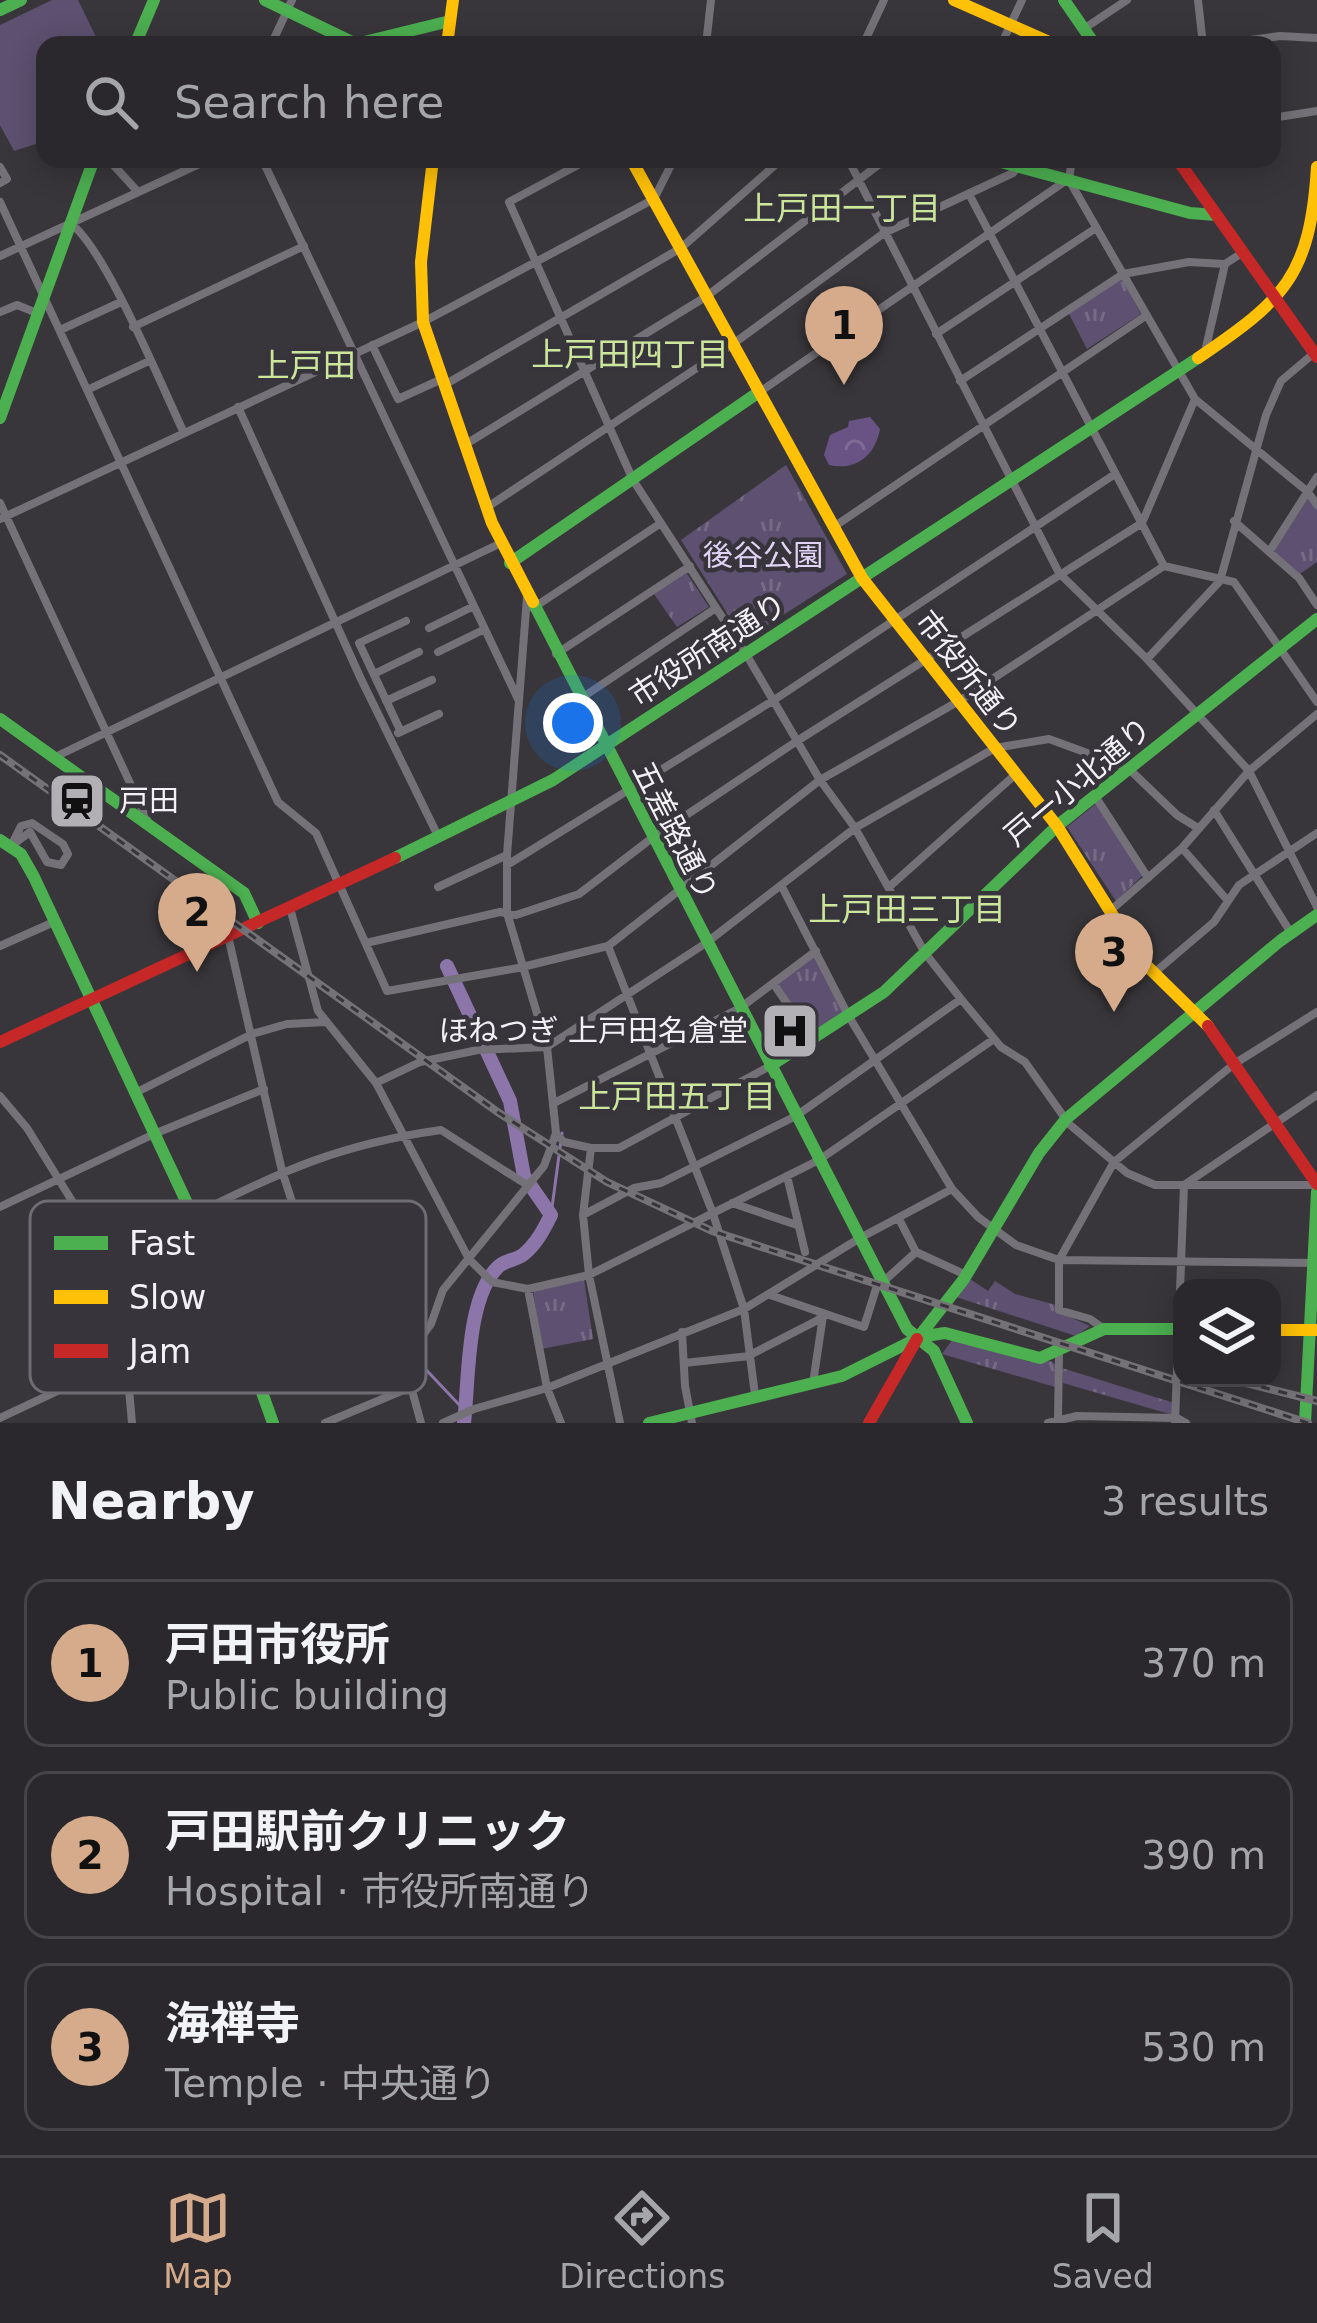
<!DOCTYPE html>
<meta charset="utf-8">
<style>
body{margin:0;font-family:"DejaVu Sans","Noto Sans JP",sans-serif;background:#323034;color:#f1f3f6}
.controls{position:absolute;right:36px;bottom:36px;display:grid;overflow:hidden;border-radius:24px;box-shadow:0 6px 30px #0003}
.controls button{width:108px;height:108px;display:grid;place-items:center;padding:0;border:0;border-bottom:3px solid #464448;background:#2a282c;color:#f1f3f6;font:60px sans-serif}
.you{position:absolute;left:573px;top:723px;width:42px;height:42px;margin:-30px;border:9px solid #fff;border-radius:50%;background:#1a73e8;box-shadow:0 0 0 18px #1a73e833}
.badge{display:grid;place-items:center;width:78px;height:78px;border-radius:50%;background:#d6ab8b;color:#111;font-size:39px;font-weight:700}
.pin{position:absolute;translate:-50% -99px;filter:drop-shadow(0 3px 6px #0008)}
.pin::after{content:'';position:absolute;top:63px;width:42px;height:36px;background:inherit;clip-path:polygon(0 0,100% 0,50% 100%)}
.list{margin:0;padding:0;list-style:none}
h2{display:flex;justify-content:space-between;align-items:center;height:156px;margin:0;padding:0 48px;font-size:51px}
h2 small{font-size:39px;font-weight:400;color:#a5a6a9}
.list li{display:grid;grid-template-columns:78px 1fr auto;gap:36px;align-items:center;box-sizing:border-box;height:168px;margin:0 24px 24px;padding:0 24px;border:3px solid #464448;border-radius:24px}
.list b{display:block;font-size:45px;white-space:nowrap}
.list p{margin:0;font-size:39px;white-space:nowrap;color:#a5a6a9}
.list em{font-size:39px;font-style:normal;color:#a5a6a9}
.icon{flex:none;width:66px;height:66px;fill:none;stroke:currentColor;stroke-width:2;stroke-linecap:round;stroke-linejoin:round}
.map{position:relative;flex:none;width:1317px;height:1423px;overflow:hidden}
.search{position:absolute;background:#2a282c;box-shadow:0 6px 30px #0003;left:36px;right:36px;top:36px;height:132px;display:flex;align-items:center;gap:30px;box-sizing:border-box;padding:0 42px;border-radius:24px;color:#a5a6a9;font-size:45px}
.sheet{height:732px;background:#2a282c}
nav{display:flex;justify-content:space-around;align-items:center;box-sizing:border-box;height:168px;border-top:3px solid #464448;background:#2a282c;font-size:33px;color:#a5a6a9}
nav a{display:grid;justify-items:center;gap:6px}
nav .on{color:#d6ab8b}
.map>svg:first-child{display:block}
</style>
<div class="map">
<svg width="1317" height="1423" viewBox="0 0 1317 1423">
<defs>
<pattern id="forest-crowns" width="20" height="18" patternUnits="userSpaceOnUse" patternTransform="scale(3)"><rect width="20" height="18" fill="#695384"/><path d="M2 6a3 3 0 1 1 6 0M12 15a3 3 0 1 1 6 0" fill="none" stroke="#7f6c96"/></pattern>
<pattern id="park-tufts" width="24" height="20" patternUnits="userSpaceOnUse" patternTransform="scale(3)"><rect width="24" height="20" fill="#5e5070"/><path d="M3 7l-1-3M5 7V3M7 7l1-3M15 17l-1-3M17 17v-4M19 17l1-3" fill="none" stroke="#766a85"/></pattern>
</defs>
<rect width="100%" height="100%" fill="#38363a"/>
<!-- forest -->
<path fill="url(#forest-crowns)" d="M870,417L880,429C875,456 856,471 829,465L824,455L830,435L848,427L849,421Z"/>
<!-- park -->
<path fill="url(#park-tufts)" d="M1121,277L1141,314L1087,349L1068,312Z
M786,465L847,574L744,640L681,540Z
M1309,497L1317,509V562L1300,574L1274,551Z
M686,572L709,607L677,627L654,594Z
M1097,803L1143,875L1116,901L1067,827Z
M815,955L843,1013L811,1033L776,983Z
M584,1279L593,1339L541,1349L533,1290Z
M970,1279L988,1291L995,1281L1015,1294L1056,1305V1311L1090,1326L1076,1336L956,1297Z
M953,1339L1030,1362L1051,1361L1056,1365L1055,1387L942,1354Z
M1062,1368L1174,1403L1173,1415L1063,1383Z"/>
<!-- pitch -->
<path fill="#5e5070" d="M52,0H78L100,45H45V141L14,151L0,125V25Z"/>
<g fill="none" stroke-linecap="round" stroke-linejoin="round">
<!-- stream -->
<path stroke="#8c75a9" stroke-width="3" d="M551,1215L562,1133
M414,1357L466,1412"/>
<!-- river -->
<path stroke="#8c75a9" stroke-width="14" d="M447,966L510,1101L524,1176L551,1215C544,1229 537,1243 524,1254C517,1260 506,1260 499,1266C466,1296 469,1381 464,1423"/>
<!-- street -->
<path stroke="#747178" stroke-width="8" d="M1198,0L1203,45
M1085,28L1127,0
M271,45L292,0
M706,45L711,0
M863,45L884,0
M1001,45L1022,0
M1213,45L1280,36L1317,38
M1272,118L1317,111
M108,159L138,192
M262,159L518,699
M589,159L509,202L633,480L746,654L820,780L855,828L925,953L961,999L1001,1047L1025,1062L1069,1124L1127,1173L1155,1185H1316
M848,159L1059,573L1147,659L1249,771L1317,907
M1072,159L1069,180L1195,399L1308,492L1317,505
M0,167L7,179L0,183
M969,194L1164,566L1234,582L1317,702
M0,202L278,802L316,833L387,991L518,968L608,946L820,780L959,701L1164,566
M71,224C105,248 163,389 184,433
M0,256L210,159
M0,312L17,305L37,313
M133,327L304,246
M60,330L121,302
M936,334L1096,228
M372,345L398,399L442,379
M1205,352L1225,264
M960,381L1123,274L1189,262L1225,264L1242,253
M446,384L681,248L782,159
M87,390L149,361
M761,391L1064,182
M238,407L361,679L439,838
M466,444L707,296L886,159
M0,503L149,824
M486,508L733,344L884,233L1013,173L1017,168
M0,519L423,322L654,199L674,159
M1234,521L1299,578L1317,605
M835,526L1147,315
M1269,552L1317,477
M533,608L661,523
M429,628L472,607
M438,652L483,630
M556,654L690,566
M1147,659L1220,581L1266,415L1281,381L1313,354
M374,674L419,652
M583,697L716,608
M386,701L432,680
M401,732L359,643L406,621
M398,733L439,714
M55,757L501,543
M1095,796L1148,878
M1214,810L1291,933
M32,823L63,844L68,854L61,865L47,862L30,832L11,846L21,826Z
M1182,848L1228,901
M507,865L774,700L1115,474
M781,885L848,1015L952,1189L978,1217L1016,1245L1059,1260L1316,1263
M438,887L507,855
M889,887L1016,774
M290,908L318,1011L376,1083L469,1259L492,1282L528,1289L589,1275L819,1160L994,1039
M1110,911L1182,848L1249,771L1317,714
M228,936L282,1171L320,1288
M366,943L500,912L516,915L579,894L652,838L797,741L1142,523L1195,399
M0,946L54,922
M608,946L712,1211L744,1309L755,1395
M1154,973L1214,922L1239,885L1317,833
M773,983L812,1040
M376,1083L420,1062L478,1050L547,1047L706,943L855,828L995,748L1049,739L1128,768L1177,815L1198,828
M135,1093L252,1034L287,1024L326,1022
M0,1096L27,1128L85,1222L78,1278L129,1389L132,1423
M554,1103L740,1008L816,951
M556,1134L564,1142L591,1148H619L770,1066
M591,1148L583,1215L589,1275L620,1423
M787,1176L805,1252
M732,1203L797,1225
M0,1207L154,1134L264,1089
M194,1215C283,1170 341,1144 441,1130L527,1185
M583,1215L634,1188L661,1183L796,1116L961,999
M899,1219L916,1252
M218,1267L345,1244
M884,1281L916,1252L966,1275
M528,1289L547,1388L561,1423
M770,1295L864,1327L880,1276
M361,1322L404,1361
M1104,1329L1090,1319L1059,1310V1260L1114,1162L1234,1064L1317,1012
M682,1332L685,1386L692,1423
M750,1355L818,1320L823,1314
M684,1363L750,1356
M813,1383L823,1316
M129,1389L369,1318
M0,1418L267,1293C336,1280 361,1310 412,1351
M1058,1419L1059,1353
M325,1423L411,1387
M421,1423L404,1361L431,1324L443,1290L544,1166L556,1133L547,1047L507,913V855L527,597
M443,1423L474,1409L547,1388L744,1309L860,1238L952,1189
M1048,1423L1077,1416L1177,1418L1186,1423
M1175,1423L1184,1185L1317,1095"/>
<!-- fast -->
<path stroke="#4caf50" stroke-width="12" d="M265,0L356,44L450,21
M1064,0L1095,45
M0,10L21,0
M135,45L154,0
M990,159L1190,213L1216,215
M0,418L94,159
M510,563L759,392
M533,602L907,1329L934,1351L967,1423
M0,719L244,893L258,923
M0,840L21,854L34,877L217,1267L273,1423
M395,858L553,780L1198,358
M770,1066L884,992L1057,826L1317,619
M919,1337L945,1333L1040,1358L1104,1329H1182
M649,1423L842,1376L918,1338L964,1279L1039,1153L1066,1119L1280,941L1317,915
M1305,1423L1317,1192"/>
<!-- slow -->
<path stroke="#ffc107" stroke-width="12" d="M954,0L1056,45
M447,45L453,0
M433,159L421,262L423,322L492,523L533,602
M631,159L862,578L1057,826L1140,959L1208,1026
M1198,358C1285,299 1310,276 1317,167
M1272,1330H1316"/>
<!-- jam -->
<path stroke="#c62828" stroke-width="12" d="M1177,159L1317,357
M1208,1026L1317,1184
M0,1042L395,858
M869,1423L917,1339"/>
<defs>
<path id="rail" d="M0,755L499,1113L607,1182L712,1231L1308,1423
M1226,1378L1317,1401"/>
</defs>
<!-- rail casing -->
<use href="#rail" stroke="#747276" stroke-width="8"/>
<!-- rail -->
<use href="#rail" stroke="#37343c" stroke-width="3" stroke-dasharray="9" stroke-linecap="butt"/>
</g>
<!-- icons -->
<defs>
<symbol id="station-square" viewBox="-11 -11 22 22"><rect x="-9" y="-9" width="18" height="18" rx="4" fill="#b2b0b4" stroke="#37343c"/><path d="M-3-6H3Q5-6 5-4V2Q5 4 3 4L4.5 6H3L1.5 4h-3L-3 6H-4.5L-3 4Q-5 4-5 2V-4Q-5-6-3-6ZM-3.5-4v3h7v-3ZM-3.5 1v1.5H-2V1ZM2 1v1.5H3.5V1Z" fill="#111"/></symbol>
<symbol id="hospital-square" viewBox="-11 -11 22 22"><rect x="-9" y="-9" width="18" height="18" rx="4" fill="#b2b0b4" stroke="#37343c"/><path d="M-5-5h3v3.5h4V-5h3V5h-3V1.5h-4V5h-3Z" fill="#111"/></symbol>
</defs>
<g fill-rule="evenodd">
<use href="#station-square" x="44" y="768" width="66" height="66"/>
<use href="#hospital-square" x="757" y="998" width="66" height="66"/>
</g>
<g text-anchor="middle" stroke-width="9" stroke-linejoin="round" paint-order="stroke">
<!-- park labels -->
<g font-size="30" fill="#e1d3f4" stroke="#37343c">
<text x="763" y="566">後谷公園</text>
</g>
<!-- street labels -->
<g font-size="30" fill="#f3f1f6" stroke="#37343c">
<text transform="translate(708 650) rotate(-33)" y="10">市役所南通り</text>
<text transform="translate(968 674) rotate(52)" y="10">市役所通り</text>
<text transform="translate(1078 782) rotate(-40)" y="10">戸一小北通り</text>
<text transform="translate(675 831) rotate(63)" y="10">五差路通り</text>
</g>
<!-- poi labels -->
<g font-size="30" fill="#f3f1f6" stroke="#37343c" text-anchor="start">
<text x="119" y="811">戸田</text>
<text x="748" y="1041" text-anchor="end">ほねつぎ 上戸田名倉堂</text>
</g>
<!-- neighbourhood labels -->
<g font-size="33" fill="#cce69c" stroke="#37343c">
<text x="842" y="220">上戸田一丁目</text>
<text x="630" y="366">上戸田四丁目</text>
<text x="306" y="377">上戸田</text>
<text x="907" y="921">上戸田三丁目</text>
<text x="677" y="1108">上戸田五丁目</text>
</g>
</g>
<!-- legend -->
<rect x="30" y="1201" width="396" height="192" rx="18" fill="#37343c" stroke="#6f6d74" stroke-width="3"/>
<rect x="54" y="1236" width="54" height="14" fill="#4caf50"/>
<rect x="54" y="1290" width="54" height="14" fill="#ffc107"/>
<rect x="54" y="1344" width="54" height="14" fill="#c62828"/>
<g font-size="33" fill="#f3f1f6">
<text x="129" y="1255">Fast</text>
<text x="129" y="1309">Slow</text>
<text x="129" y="1363">Jam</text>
</g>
</svg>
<div class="controls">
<button><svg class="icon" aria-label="layers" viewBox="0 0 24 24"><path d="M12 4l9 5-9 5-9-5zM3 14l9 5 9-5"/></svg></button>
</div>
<div class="you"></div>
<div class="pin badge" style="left:844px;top:385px">1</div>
<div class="pin badge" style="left:197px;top:972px">2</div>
<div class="pin badge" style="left:1114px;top:1012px">3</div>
<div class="search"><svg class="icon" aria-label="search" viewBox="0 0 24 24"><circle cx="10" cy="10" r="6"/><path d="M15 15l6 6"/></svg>Search here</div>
</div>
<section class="sheet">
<h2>Nearby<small>3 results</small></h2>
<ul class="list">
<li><span class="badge">1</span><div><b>戸田市役所</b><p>Public building</p></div><em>370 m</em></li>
<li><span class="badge">2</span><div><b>戸田駅前クリニック</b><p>Hospital · 市役所南通り</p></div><em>390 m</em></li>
<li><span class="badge">3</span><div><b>海禅寺</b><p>Temple · 中央通り</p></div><em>530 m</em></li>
</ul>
</section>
<nav>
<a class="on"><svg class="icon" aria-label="map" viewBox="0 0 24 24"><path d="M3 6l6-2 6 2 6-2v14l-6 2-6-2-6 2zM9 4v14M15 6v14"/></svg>Map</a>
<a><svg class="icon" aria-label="directions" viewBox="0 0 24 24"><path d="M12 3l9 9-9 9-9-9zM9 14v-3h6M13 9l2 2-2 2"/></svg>Directions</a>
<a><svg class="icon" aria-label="saved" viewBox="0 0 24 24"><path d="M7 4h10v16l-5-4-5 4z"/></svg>Saved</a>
</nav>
